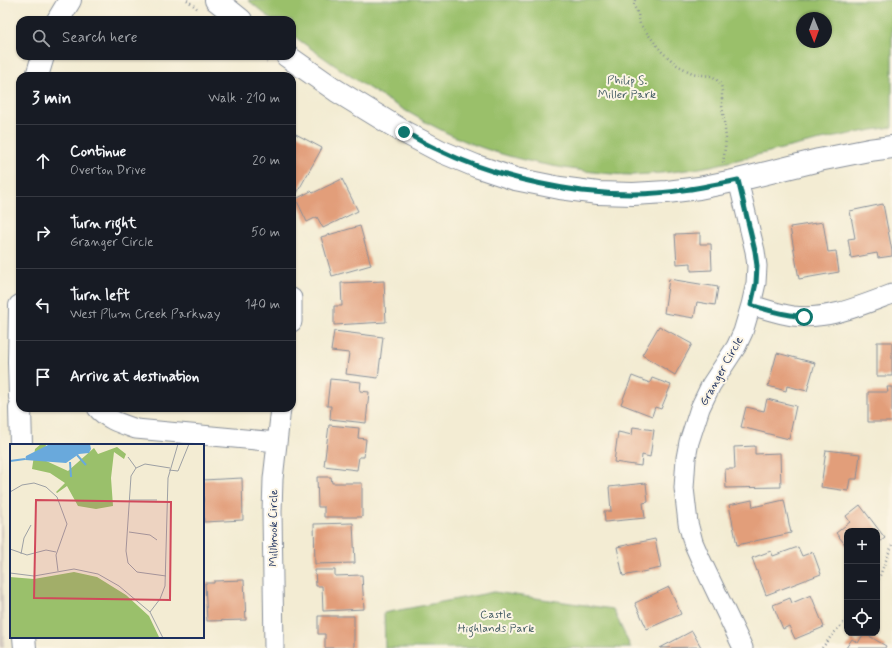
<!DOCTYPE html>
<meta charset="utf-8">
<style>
body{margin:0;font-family:Mynerve,sans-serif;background:#20242c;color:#f1f3f6}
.controls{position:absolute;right:12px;bottom:12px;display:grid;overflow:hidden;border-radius:8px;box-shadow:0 1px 3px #0004}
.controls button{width:36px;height:36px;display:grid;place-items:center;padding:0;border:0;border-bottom:1px solid #363941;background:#171b24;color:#f1f3f6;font:20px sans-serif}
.compass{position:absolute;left:796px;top:12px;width:36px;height:36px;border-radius:50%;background:#171b24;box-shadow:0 1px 3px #0004;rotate:179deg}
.stop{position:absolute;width:12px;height:12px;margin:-9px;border:3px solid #0f766e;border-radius:50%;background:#fff}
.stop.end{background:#0f766e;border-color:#fff;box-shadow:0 1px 4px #0008}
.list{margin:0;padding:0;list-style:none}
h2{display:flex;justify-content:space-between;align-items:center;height:52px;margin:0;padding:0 16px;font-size:17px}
h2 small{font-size:13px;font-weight:400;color:#9ea1a6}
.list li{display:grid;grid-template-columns:26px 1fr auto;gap:12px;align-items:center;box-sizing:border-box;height:72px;padding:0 16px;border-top:1px solid #363941}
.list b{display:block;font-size:15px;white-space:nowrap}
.list p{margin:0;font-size:13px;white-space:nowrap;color:#9ea1a6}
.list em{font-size:13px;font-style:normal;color:#9ea1a6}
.icon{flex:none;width:22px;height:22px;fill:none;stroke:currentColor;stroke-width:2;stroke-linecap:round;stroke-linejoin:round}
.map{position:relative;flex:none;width:892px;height:648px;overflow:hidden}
.search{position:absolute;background:#171b24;box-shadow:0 1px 3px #0004;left:16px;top:16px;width:280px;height:44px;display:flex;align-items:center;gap:10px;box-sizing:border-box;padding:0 14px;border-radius:12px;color:#9ea1a6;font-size:15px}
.panel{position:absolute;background:#171b24;box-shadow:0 1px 3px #0004;left:16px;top:72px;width:280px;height:340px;border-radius:12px}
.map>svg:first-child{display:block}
</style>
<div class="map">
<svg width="892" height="648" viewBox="0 0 892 648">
<rect width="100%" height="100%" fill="#fcf5e5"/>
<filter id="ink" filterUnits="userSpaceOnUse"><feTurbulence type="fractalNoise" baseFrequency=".025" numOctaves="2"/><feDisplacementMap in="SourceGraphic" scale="8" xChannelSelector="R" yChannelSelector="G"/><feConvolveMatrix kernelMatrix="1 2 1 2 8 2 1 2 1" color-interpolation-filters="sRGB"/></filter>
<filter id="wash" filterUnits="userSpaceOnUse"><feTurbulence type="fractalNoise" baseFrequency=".012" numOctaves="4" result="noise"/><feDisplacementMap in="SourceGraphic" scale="16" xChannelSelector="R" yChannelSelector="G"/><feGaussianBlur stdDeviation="0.9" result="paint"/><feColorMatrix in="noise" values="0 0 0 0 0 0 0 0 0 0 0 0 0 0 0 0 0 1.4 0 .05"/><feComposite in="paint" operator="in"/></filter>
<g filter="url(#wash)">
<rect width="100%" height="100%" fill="#f3ecd3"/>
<!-- industrial -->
<path fill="#ccc2b9" d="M0,421L3,593L4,648H0Z"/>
<!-- green -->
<path fill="#9ac06b" stroke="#5a7864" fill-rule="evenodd" d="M248,0H892V127C851,133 810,142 769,152C745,158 719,165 694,169C674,172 654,174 633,175C618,175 601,173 585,171C538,165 490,154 447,133C392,106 342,71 292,35V20H272ZM802,18H826V42H802Z
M494,592L613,609L631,648H385L384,613Z"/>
<g id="blocks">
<!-- building -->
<path fill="#e29e7a" d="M292,132L322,148L297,193L292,190Z
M342,179L358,211L323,228L317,217L307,222L296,199L311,191L313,193Z
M883,204L892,251V256L878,258L877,253L851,258L848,239L855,238L850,211Z
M823,222L828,252L836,251L839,272L799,279L790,227Z
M360,226L371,265L332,276L321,237Z
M700,233V244H711L712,270L691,271V263L677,264L675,234Z
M669,279L718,287L715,305L697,302L694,318L664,313Z
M384,281L386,322L334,325V306H342L341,283Z
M659,326L692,344L675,375L642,355Z
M334,331L383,337L378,378L346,374L349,353L331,351Z
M877,342H892V376H877Z
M777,353L815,363L807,391L787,386L786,391L768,386Z
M632,376L650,383L652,378L671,385L661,409L655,407L652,416L621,404Z
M330,379L361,382L360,391L369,392L366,423L330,419L331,406H327Z
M887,387H892V422H868V392H888Z
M767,399L796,406L789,439L741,427L746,407L764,411Z
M329,425L359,428L358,438L366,439L364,457H359L357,470L324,466Z
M633,427L654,430L650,457L642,455L641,466L614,462L618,432L632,435Z
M755,446V454L780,453L781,487L726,488L725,469H735L734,447Z
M826,450L860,454L857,479H850L848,491L821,487Z
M317,477H331L332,483H362V517H324V507H318Z
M242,478L243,520L204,522L203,480Z
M646,483L648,502L643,503L645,518L605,522L604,511H611L609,487Z
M752,500L753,507L784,500L791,533L737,545L729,505Z
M860,505L885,538L877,544V531H847V547L836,533L850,522L846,516Z
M353,523L355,563L315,564L314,524Z
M655,539L661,568L623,576L617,547Z
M798,547L802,556L813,552L821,574L766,595L752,558L771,551L773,556Z
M315,570H335V576L362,575L364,609L323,611L322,586H316Z
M244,580L246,620L207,621L205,583H214V581Z
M669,587L681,614L647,629L635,603Z
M811,595L824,627L795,639L789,626L783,629L773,605L790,598L792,603Z
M318,616H354V648H325V634H318Z
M692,631L701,647L660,648Z
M864,633L886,646L885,648H846L852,639L858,643Z"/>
</g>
</g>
<g filter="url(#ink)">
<use href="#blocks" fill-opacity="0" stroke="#878e98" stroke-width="1"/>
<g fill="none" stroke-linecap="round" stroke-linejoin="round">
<defs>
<path id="minor" d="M738,180L755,251L757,266L756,283L751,305L743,332L736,347L711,385L700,408L689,442L686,458L684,488L688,523L693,542L700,558L743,648
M292,298V322
M751,305C765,309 779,314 793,316C828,320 860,306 892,294
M97,408C107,420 122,424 136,429L277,442
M274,648L272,512L273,479L281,408"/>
<path id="tertiary" d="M58,20L70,0
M37,76L43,56
M20,306L19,362L20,397
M20,408L21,445
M24,637L25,648"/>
<path id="primary" d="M216,0L241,20
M287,56L337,91L404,132L440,151L476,166L515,179L560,188L598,193L633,194L667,192L699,188L738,180L819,160L869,150L892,147"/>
</defs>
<!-- minor casing -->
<use href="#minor" stroke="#878e98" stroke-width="21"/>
<!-- tertiary casing -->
<use href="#tertiary" stroke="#878e98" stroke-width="24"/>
<!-- primary casing -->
<use href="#primary" stroke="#878e98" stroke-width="24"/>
<!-- path -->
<path stroke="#878e98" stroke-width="2.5" stroke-dasharray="1 3" stroke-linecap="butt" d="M187,0L199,10
M635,0L634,6L638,14L640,24L662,52L677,65L692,73L702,75L712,76L716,79L721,85L722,89V105L726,138L723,165
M260,56L268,62
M877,583L892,545
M822,648L833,634L847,619"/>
<!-- minor -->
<use href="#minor" stroke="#fff" stroke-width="19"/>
<!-- tertiary -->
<use href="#tertiary" stroke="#fff" stroke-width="22"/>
<!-- primary -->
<use href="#primary" stroke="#fff" stroke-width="22"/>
</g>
</g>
<g fill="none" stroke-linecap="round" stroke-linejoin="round" filter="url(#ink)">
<!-- route -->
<path stroke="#0f766e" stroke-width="5" d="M404,132C416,138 427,145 439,150C484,172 533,184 582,191C599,193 616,194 633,194C669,194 704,187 738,180L755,251L757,266L756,283L751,305C769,311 786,315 804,317"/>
</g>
<g text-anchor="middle" stroke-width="4" stroke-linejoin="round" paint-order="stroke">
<!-- park labels -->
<g font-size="12" fill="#415a62" stroke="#fcf5e5">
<text x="627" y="84">Philip S.<tspan x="627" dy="14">Miller Park</tspan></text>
<text x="496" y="618">Castle<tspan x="496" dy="14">Highlands Park</tspan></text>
</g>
<!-- street labels -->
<g font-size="12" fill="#1b2f5e" stroke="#fcf5e5">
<text transform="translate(721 371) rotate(-61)" y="4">Granger Circle</text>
<text transform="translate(273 528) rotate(-90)" y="4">Millbrook Circle</text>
</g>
</g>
<!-- overview -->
<g transform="translate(10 444)">
<rect width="194" height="194" fill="#f3ecd3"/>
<path d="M31,0H36L34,16L58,27L84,4L88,10L107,3L116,10L114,15L104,8L101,34L103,62L86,65L68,62L57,42L47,49L46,48L55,39L40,29L22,25L25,5ZM64,128L87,133L116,151L139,172L149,193L0,194V133L24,135Z" fill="#9ac06b"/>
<path d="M40,0H80L81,5L79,9L69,10L56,19L15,16L16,12Z" fill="#69a9dc"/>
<path fill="none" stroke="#69a9dc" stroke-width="2" d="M67,11L76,21M0,17L15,15M60,18L61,33"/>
<path fill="none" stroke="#9da0a4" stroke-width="1" d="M118,13L126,24M159,26L168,27L179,0M0,48L12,41L24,39L36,43L47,53L57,80L46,111L48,127M120,56H147M119,88L140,91L147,96M0,105L17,111L36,106L46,108M11,110L14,94L21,81M0,129L24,132L64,125L88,130L109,142L140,168L153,194M156,132L127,128L118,119L116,107L121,32L126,24L135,20L160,24M140,168L150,155L155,142L158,34L168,0"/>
<path fill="#d1495b" fill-opacity="0.15" stroke="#d1495b" stroke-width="2" d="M26,56L161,58L160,156L24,154Z"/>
<rect width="194" height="194" fill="none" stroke="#1b2f5e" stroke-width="2"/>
</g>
</svg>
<div class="controls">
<button>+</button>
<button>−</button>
<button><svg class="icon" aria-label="locate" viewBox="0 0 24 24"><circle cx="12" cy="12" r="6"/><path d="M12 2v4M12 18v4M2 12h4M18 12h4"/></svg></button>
</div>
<svg class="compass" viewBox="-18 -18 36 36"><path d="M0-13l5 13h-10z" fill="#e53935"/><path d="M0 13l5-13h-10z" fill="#9ea1a6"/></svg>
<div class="stop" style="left:804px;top:317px"></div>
<div class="stop end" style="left:404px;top:132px"></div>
<div class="search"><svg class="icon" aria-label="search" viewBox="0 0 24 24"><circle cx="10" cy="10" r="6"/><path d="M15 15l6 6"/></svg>Search here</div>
<section class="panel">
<h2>3 min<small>Walk · 210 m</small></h2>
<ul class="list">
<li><svg class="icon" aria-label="ahead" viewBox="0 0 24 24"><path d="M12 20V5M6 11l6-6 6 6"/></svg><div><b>Continue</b><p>Overton Drive</p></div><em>20 m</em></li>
<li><svg class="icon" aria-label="right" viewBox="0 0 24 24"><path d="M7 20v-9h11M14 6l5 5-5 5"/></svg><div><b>Turn right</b><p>Granger Circle</p></div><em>50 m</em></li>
<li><svg class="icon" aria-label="left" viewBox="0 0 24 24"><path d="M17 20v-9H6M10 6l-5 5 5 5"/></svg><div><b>Turn left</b><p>West Plum Creek Parkway</p></div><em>140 m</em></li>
<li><svg class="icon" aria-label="arrive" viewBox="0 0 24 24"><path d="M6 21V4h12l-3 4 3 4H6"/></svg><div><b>Arrive at destination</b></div></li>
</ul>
</section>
</div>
